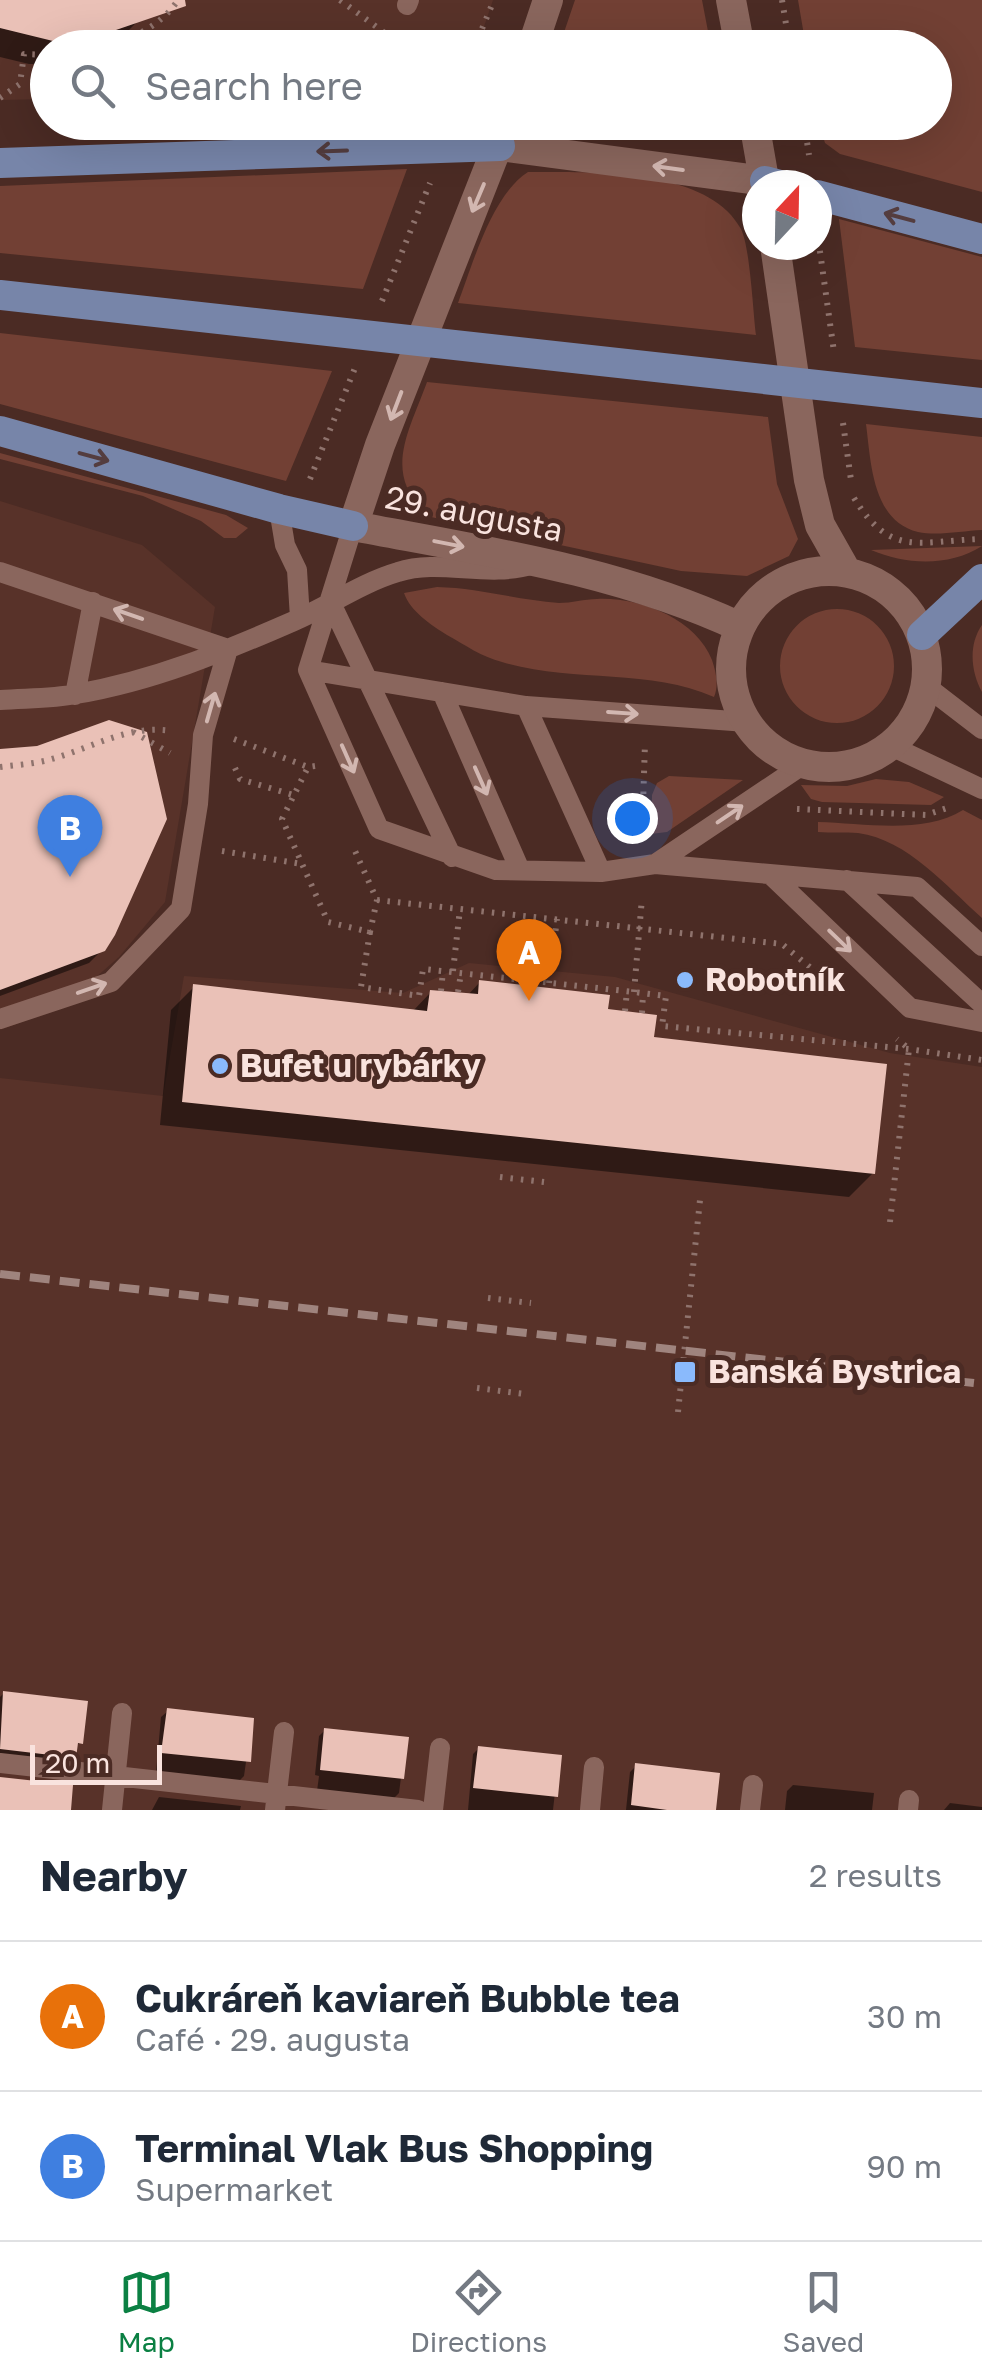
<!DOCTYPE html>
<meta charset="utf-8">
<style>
body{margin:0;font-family:"Golos Text",sans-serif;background:#f6f6f7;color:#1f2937}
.compass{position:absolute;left:742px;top:170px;width:90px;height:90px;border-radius:50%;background:#fff;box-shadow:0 10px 40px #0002;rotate:22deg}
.scale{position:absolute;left:30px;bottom:25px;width:132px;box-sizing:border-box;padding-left:10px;border:5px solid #f9e3de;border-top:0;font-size:28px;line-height:35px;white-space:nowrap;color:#f9e3de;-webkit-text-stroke:8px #4b2b24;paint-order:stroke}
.you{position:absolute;left:632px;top:818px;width:35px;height:35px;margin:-25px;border:8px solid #fff;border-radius:50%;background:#1a73e8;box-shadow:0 0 0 15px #1a73e833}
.badge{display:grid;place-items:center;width:65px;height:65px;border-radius:50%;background:#0b8043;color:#fff;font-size:32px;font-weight:700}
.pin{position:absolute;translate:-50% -82px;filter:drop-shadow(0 2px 5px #0008)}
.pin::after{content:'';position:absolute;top:52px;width:35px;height:30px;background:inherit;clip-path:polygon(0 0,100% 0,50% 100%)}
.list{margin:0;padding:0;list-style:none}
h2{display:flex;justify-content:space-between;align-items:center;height:130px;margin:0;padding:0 40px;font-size:42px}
h2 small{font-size:32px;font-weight:400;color:#747a83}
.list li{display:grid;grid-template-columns:65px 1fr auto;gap:30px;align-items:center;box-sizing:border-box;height:150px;padding:0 40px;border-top:2px solid #e0e1e3}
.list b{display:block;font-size:38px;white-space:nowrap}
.list p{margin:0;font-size:32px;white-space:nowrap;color:#747a83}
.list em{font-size:32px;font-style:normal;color:#747a83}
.icon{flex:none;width:55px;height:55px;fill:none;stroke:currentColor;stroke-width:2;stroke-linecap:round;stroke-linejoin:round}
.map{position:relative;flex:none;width:982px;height:1810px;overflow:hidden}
.search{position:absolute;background:#fff;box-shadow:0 10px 40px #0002;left:30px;right:30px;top:30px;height:110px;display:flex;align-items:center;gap:25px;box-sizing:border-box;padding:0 35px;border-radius:55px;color:#747a83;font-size:38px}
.sheet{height:430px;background:#fff}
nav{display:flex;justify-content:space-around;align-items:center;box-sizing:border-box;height:140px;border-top:2px solid #e0e1e3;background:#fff;font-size:28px;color:#747a83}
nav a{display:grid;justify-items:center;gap:5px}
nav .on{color:#0b8043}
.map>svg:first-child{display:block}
</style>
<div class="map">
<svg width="982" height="1810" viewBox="0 0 982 1810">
<rect width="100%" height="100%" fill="#4b2b24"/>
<!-- built -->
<path fill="#583229" d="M0,0H493L477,47L48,48L47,99L0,100Z
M0,501L142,545L215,607L165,902L119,957L62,1007L0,1030Z
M469,963L615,977L890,1053L982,1067V1810H0V1078L163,1096L184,976L403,993Z"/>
<!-- green -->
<path fill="#724034" d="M575,0H702L711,47H559Z
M798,0H982V192L840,154L825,143L819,123L934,122V48L806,47Z
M588,123H682L664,133L592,126Z
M407,169L363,289L0,253V186Z
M528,172C589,172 708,167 741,229C750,247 753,311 756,335L458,303C473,263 492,195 528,172Z
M839,219L982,257V360L855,347Z
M0,333L332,371L286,481L0,404Z
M427,382L768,417L777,484L798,539L789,556L747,576L681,571L431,517C380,476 409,432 427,382Z
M866,424L982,437V530C962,531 937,536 918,532C872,521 871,462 866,424Z
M0,453L226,515L248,528L236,538H224L201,521L143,496L0,459Z
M982,546C949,567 906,565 871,550Z
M437,587C479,588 517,600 559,603C572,603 584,599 597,599C640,597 696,619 712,660C716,672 719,685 714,697C649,668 571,683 502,662C482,657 465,645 447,635C431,625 410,611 404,593Z
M780 666a57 57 0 1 1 114 0a57 57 0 1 1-114 0Z
M982,625V692C971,672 968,645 982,625Z
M669,776L743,780L667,832L651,834L652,795L657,783Z
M876,779L909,782L944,797L931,805L822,802L811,799L801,785L847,786Z
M963,810L982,820V918C946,886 908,840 858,833C845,832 831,833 818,832V822C863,823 923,835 963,810Z"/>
<!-- shadow -->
<path fill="#0007" d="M0,0H158L129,30L105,48H48V64H29L0,57Z
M0,751L103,949L89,963L0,996Z
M480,982L606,1011L873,1173L849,1197L160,1125L171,1010L194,987L412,1012L431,992L467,996Z
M4,1693L80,1742L74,1748V1757L67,1763L0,1756V1697Z
M168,1711L252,1720L244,1776L238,1782L156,1773L161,1717Z
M325,1730L406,1739L399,1793L393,1799L317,1791L319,1776L315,1775L319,1736Z
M479,1748L559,1757L553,1810H468L473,1754Z
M636,1766L713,1810H626L630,1772Z
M793,1785L874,1793L872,1810H785L787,1791Z
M159,1797L241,1806L240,1810H152Z
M950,1803L982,1807V1810H944Z"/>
<!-- building -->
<path fill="#eac1b7" d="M0,0H185L186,6L81,42L53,41L0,28Z
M109,720L147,732L167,819L115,935L105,951L0,990V749L37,746Z
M479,980L610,995L608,1009L657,1015L654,1037L887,1064L875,1174L182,1102L193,984L427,1011L430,990L478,994Z
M3,1691L88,1701L83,1744L78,1743L76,1758L0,1749Z
M167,1708L254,1718L251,1762L161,1753Z
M324,1728L409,1737L404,1779L320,1770Z
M478,1746L562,1755L558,1797L473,1788Z
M635,1763L720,1773L716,1810H667L631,1805Z
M0,1777L73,1785L71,1810H0Z"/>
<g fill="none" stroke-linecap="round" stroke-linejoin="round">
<!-- path -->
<path stroke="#8f736d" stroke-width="6" stroke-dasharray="2.5 8" stroke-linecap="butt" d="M340,0L405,48
M782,0L790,48
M103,48C132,39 161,26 178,0
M474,48L494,0
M0,98L20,84L24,54L48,55
M804,122L809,155
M817,230L834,352
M382,301L430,183
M843,423L851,480
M310,479L355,368
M854,498C891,558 918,541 981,539
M133,732L170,753
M234,739L308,767
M315,766L308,767L282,819L328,922L370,932L377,900L355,851
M0,767C16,765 33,764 48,760C91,749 127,724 172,731
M235,768L240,779L293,795
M797,809L926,815L947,808
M642,836L645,743
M222,851L302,864
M377,900L782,944L848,999
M370,932L361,987L419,996L423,969L634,992L666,996L662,1026L909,1049L982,1060
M453,971L460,909
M549,983L557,919
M441,991L443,971
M458,992L461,973
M634,992L642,898
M625,1011L627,991
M642,1013L643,993
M500,1177L544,1182
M890,1222L909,1049L897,1039
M488,1298L531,1303
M477,1388L525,1394
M678,1412L700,1200"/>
<!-- lane -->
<path stroke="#8a665d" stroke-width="20" d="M407,5L409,0
M279,509L285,545L297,570L300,618
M353,526L308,670L379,829L496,870L601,872L655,864L917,887L982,946
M0,572L228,649
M330,601L452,857
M308,670L526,706L747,722
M926,686L982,729
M442,692L520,870
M75,695L93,602
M0,700C25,698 52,699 76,694C153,681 223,652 294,621C329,606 361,583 398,572C441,558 487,579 534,564
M526,706L601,872
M891,746L982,789
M655,864L804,764
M770,874L910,1008L982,1022
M847,880L982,1004
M0,1019L111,982L181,909L198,804L203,735L228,649
M0,1763L418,1810
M112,1810L122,1713
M275,1810L284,1732
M433,1810L440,1748
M590,1810L594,1767
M750,1810L753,1785
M908,1810L909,1800"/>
<!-- secondary -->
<path stroke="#8a665d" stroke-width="30" d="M731,0L740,48
M532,48L548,0
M507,122L380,445L353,526C484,551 618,570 740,627
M754,122L765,185
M500,146L765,181
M775,245L809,480L820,525L846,571
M731 669a98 98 0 1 1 196 0a98 98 0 1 1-196 0Z"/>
<!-- primary -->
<path stroke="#7785a9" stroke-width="30" d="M0,163L500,146
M765,181L780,185
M817,195L982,239
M0,295L982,403
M0,431L279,509L353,526
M922,635L982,579"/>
<!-- rail -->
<path stroke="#9f847e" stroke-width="8" stroke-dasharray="20 10" stroke-linecap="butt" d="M0,1274L982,1384"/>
</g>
<!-- one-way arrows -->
<defs><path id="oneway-shaft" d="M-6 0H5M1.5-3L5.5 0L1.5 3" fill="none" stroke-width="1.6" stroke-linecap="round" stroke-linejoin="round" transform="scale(2.5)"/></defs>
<g stroke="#543d3f">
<use href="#oneway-shaft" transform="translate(332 151) rotate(178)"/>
<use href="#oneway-shaft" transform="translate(899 217) rotate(-165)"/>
<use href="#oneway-shaft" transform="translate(94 457) rotate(15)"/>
</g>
<g stroke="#d2b7b1">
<use href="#oneway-shaft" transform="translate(668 168) rotate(-172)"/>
<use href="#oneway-shaft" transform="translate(478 198) rotate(113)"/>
<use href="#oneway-shaft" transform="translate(396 406) rotate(111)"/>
<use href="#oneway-shaft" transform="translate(449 544) rotate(11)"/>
<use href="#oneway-shaft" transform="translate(128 614) rotate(-161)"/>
<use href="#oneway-shaft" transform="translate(211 707) rotate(-74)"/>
<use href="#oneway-shaft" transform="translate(623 713) rotate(4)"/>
<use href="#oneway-shaft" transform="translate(348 759) rotate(66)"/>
<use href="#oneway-shaft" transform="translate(481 781) rotate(66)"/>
<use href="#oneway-shaft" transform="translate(730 814) rotate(-34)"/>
<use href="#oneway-shaft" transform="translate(840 941) rotate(44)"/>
<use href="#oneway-shaft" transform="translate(92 988) rotate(-19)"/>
</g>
<!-- markers -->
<g fill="#8abafc" stroke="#4b2b24" stroke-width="4">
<circle cx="685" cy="980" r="10"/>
<circle cx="220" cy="1066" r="10"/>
<rect x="673" y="1360" width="24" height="24" rx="5"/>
</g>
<g text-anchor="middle" stroke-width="10" stroke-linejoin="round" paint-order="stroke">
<!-- street labels -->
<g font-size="32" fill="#f9e3de" stroke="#4b2b24">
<text transform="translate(474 514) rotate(11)" y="11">29. augusta</text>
</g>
<!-- poi labels -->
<g font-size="32" font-weight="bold" fill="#f9e3de" stroke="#4b2b24" text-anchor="start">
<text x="705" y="991">Robotník</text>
<text x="240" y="1077">Bufet u rybárky</text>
<text x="708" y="1383">Banská Bystrica</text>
</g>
</g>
</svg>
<svg class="compass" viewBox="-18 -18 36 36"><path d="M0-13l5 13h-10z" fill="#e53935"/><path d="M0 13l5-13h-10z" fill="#747a83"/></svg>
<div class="scale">20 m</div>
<div class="you"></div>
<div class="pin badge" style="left:529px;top:1001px;background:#e8710a">A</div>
<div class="pin badge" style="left:70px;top:877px;background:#3f7fe0">B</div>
<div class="search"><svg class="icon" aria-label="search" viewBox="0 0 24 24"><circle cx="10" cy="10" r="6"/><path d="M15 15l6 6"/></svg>Search here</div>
</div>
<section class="sheet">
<h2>Nearby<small>2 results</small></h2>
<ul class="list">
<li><span class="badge" style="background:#e8710a">A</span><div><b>Cukráreň kaviareň Bubble tea</b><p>Café · 29. augusta</p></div><em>30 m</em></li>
<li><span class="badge" style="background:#3f7fe0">B</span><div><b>Terminal Vlak Bus Shopping</b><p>Supermarket</p></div><em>90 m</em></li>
</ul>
</section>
<nav>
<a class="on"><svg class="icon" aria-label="map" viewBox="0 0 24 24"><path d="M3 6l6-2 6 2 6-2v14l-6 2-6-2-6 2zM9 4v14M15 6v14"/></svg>Map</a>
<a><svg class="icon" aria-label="directions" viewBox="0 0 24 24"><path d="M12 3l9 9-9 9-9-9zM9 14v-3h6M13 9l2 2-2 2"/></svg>Directions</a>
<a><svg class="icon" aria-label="saved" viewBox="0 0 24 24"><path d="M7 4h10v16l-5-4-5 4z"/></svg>Saved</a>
</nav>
